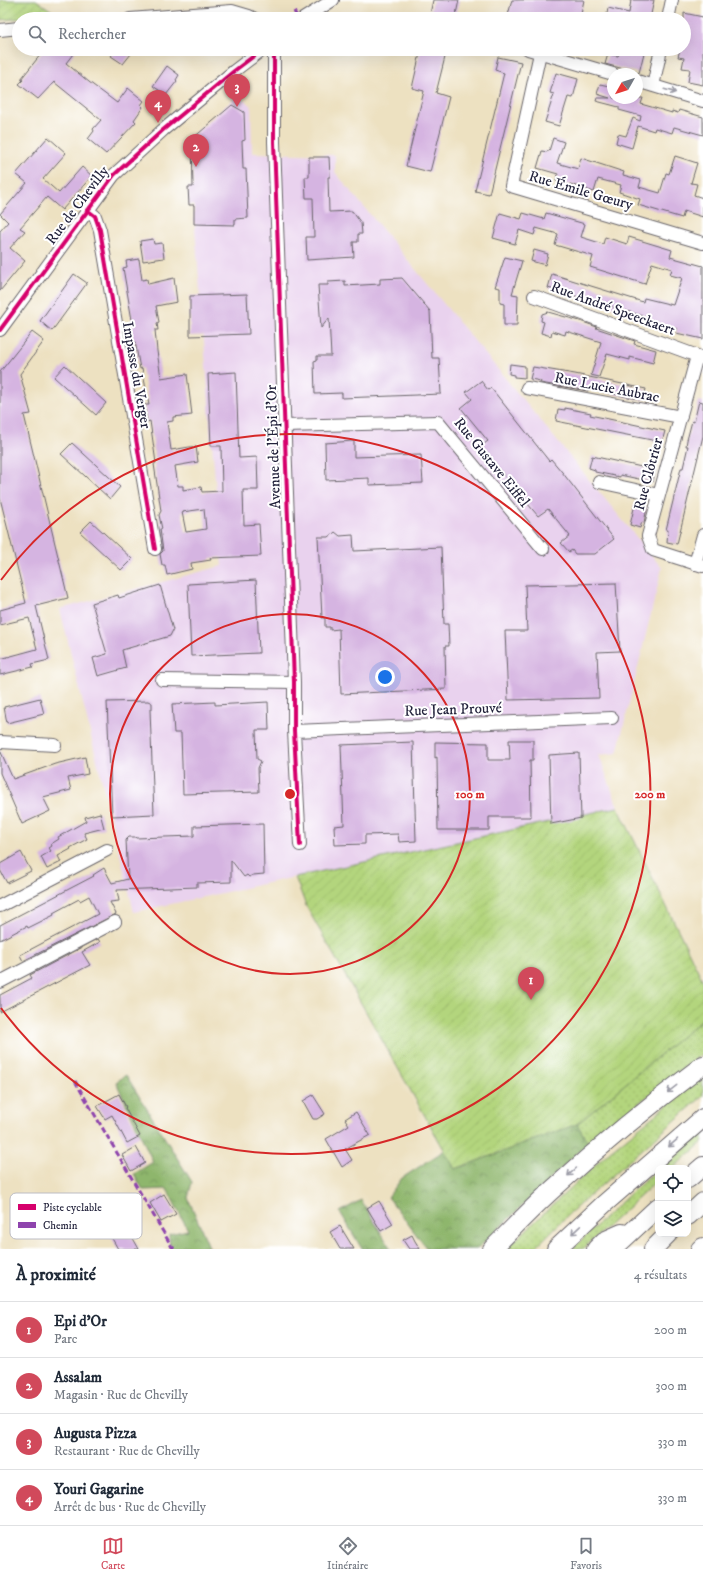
<!DOCTYPE html>
<html lang="fr">
<meta charset="utf-8">
<style>
body{margin:0;font-family:"IM FELL DW Pica",serif;background:#f2f2f3;color:#1f2937}
.controls{position:absolute;right:12px;bottom:12px;display:grid;overflow:hidden;border-radius:8px;box-shadow:0 4px 16px #0002}
.controls button{width:36px;height:36px;display:grid;place-items:center;padding:0;border:0;border-bottom:1px solid #e0e1e3;background:#fff;color:#1f2937;font:20px sans-serif}
.compass{position:absolute;left:607px;top:68px;width:36px;height:36px;border-radius:50%;background:#fff;box-shadow:0 4px 16px #0002;rotate:231deg}
.you{position:absolute;left:385px;top:677px;width:14px;height:14px;margin:-10px;border:3px solid #fff;border-radius:50%;background:#1a73e8;box-shadow:0 0 0 6px #1a73e833}
.badge{display:grid;place-items:center;width:26px;height:26px;border-radius:50%;background:#d1495b;color:#fff;font-size:13px;font-weight:700}
.pin{position:absolute;translate:-50% -33px;filter:drop-shadow(0 1px 2px #0008)}
.pin::after{content:'';position:absolute;top:21px;width:14px;height:12px;background:inherit;clip-path:polygon(0 0,100% 0,50% 100%)}
.list{margin:0;padding:0;list-style:none}
h2{display:flex;justify-content:space-between;align-items:center;height:52px;margin:0;padding:0 16px;font-size:17px}
h2 small{font-size:13px;font-weight:400;color:#747a83}
.list li{display:grid;grid-template-columns:26px 1fr auto;gap:12px;align-items:center;box-sizing:border-box;height:56px;padding:0 16px;border-top:1px solid #e0e1e3}
.list b{display:block;font-size:15px;white-space:nowrap}
.list p{margin:0;font-size:13px;white-space:nowrap;color:#747a83}
.list em{font-size:13px;font-style:normal;color:#747a83}
.icon{flex:none;width:22px;height:22px;fill:none;stroke:currentColor;stroke-width:2;stroke-linecap:round;stroke-linejoin:round}
.map{position:relative;flex:none;width:703px;height:1249px;overflow:hidden}
.search{position:absolute;background:#fff;box-shadow:0 4px 16px #0002;left:12px;right:12px;top:12px;height:44px;display:flex;align-items:center;gap:10px;box-sizing:border-box;padding:0 14px;border-radius:22px;color:#747a83;font-size:15px}
.sheet{height:276px;background:#fff}
nav{display:flex;justify-content:space-around;align-items:center;box-sizing:border-box;height:56px;border-top:1px solid #e0e1e3;background:#fff;font-size:11px;color:#747a83}
nav a{display:grid;justify-items:center;gap:2px}
nav .on{color:#d1495b}
.map>svg:first-child{display:block}
</style>
<div class="map">
<svg width="703" height="1249" viewBox="0 0 703 1249">
<defs>
<pattern id="grass-dots" width="8" height="8" patternUnits="userSpaceOnUse"><rect width="8" height="8" fill="#b3d57d"/><path d="M2 2h.1M6 6h.1" fill="none" stroke="#9ab76d" stroke-width="1.8" stroke-linecap="round"/></pattern>
<pattern id="forest-crowns" width="20" height="18" patternUnits="userSpaceOnUse"><rect width="20" height="18" fill="#8eb66c"/><path d="M2 6a3 3 0 1 1 6 0M12 15a3 3 0 1 1 6 0" fill="none" stroke="#74945a"/></pattern>
<pattern id="garden-furrows" width="10" height="10" patternUnits="userSpaceOnUse"><rect width="10" height="10" fill="#b3d57d"/><path d="M-1 1l2-2M0 10L10 0M9 11l2-2" fill="none" stroke="#9ab76d"/></pattern>
</defs>
<rect width="100%" height="100%" fill="#fff"/>
<filter id="ink" filterUnits="userSpaceOnUse"><feTurbulence type="fractalNoise" baseFrequency=".025" numOctaves="2"/><feDisplacementMap in="SourceGraphic" scale="8" xChannelSelector="R" yChannelSelector="G"/><feConvolveMatrix kernelMatrix="1 2 1 2 8 2 1 2 1" color-interpolation-filters="sRGB"/></filter>
<filter id="wash" filterUnits="userSpaceOnUse"><feTurbulence type="fractalNoise" baseFrequency=".012" numOctaves="4" result="noise"/><feDisplacementMap in="SourceGraphic" scale="16" xChannelSelector="R" yChannelSelector="G"/><feGaussianBlur stdDeviation="0.9" result="paint"/><feColorMatrix in="noise" values="0 0 0 0 0 0 0 0 0 0 0 0 0 0 0 0 0 1.4 0 .05"/><feComposite in="paint" operator="in"/></filter>
<g filter="url(#wash)">
<rect width="100%" height="100%" fill="#ede1c1"/>
<!-- built -->
<path fill="#e9d2ee" d="M237,96L251,105L252,153L335,155V172L662,568L617,753L599,755L618,807L134,912L60,609L222,566L195,229L192,136Z"/>
<!-- grass -->
<path fill="url(#grass-dots)" stroke="#6a7c5c" d="M703,1019V1053L588,1143L577,1124Z
M703,1076V1096L571,1212L534,1249H506L609,1152Z
M703,1133V1142L673,1168H661Z
M658,1170V1180L583,1249H572L635,1189Z"/>
<!-- forest -->
<path fill="url(#forest-crowns)" stroke="#586c54" d="M126,1075L192,1182L188,1198L210,1249H170L169,1234L188,1230L167,1189L143,1190L134,1174L153,1162L116,1082Z
M577,1124L588,1143L477,1249H427L388,1197L402,1178L445,1150L455,1169Z
M361,1200L391,1249H362L340,1212Z"/>
<!-- garden -->
<path fill="url(#garden-furrows)" stroke="#6a7c5c" d="M0,0H36L58,15L0,20Z
M618,807L703,981V1019L577,1124L455,1169L306,906L295,877Z"/>
<g id="blocks">
<!-- building -->
<path fill="#d5b4e1" fill-rule="evenodd" d="M433,0H459L455,19H429Z
M512,0H584L580,19H507Z
M631,0H654L650,19H606L608,8L629,13Z
M684,13L703,17V85L688,82L690,69L682,68L684,58L678,57L680,49H684Z
M45,49H77L66,63L89,82L117,103L128,88L144,101L141,105L143,107L134,120L136,122L106,154L88,139L94,131L93,129L101,120L54,82L38,99L19,84L23,80L21,79Z
M116,49H135L123,64L111,56Z
M421,49H447L436,93L449,97L430,172L406,166L424,91L412,88Z
M621,49H645L639,73L605,64L608,54L618,56Z
M498,57L521,62L489,194L475,191L504,73L495,70Z
M167,66L179,75L176,80L177,81L166,95L153,86Z
M556,73L578,79L573,98L568,97L559,126L545,122L554,94L550,93Z
M600,84L613,87V98H643L641,104L672,113V111L678,113L679,110L703,117V135L674,127L672,133L655,128L654,131L638,126L632,148L616,143L618,134L626,136L633,118L640,121L641,116L619,110V107L596,101L597,98H610L597,94Z
M232,105L244,112L245,140L242,141L243,169H246L248,218L235,219V225L194,224V205H189L188,187H193L192,139Z
M48,137L66,153L43,179L59,193L82,167L92,176L62,210L47,197L20,228L25,231L10,248L25,261L0,291V231L8,222L0,214L27,183L16,174Z
M553,138L564,142L557,163L578,169L581,158L624,172L623,175L641,180L639,187L660,193L666,173L669,174L675,156L697,163L691,183L697,184L694,195L703,198V217L684,211L682,218L638,205L640,199L619,192L621,185L598,179L594,192L570,184V186L556,181L558,174L537,168L542,151L547,152V151H549Z
M309,157H329L330,177H328L329,212L352,211L361,223L362,234H358V242H353L354,257L307,260L306,237H314L313,198H306L305,177H309Z
M500,213L521,219L523,213L544,219L546,213L585,224L581,237L603,244L605,237L627,244L629,237L672,250L670,257L703,266V339L676,333L677,329L646,320L647,317L548,288L552,274L643,302L644,298L673,305L682,278L670,275L672,269L652,263L645,284L590,267L593,256L555,245L558,234L536,228L534,235L519,230L515,244L493,238Z
M153,239L154,244L162,243L164,258L143,261L140,241Z
M534,250L548,254L545,265L531,261Z
M505,257L522,261L512,294L518,295L517,325H504V304L500,303V288L495,287Z
M139,259L142,280L147,279L148,284L174,278L177,302L156,306L159,322L157,323L158,330H155L157,351L161,378L187,374L192,415L173,417V421L167,422L171,450L196,446L198,462L175,466L178,486H183V490L201,487L202,492L222,491L221,446H211L208,374L236,372L239,458L257,457L258,490H243L244,525L259,524L261,556L210,558L211,560L191,563L192,569L167,575L165,565H162L160,554L163,551L160,529H162L159,515L161,511L154,464L156,463L150,421L147,422L144,405H149L142,368L140,369L135,341L130,342L128,327L133,326L123,268L127,267L126,261ZM204,509L206,529L186,532L182,512Z
M74,274L87,283L52,331L40,321Z
M402,278L430,311L432,358H439L441,394L342,398V393L315,394L314,361L317,360V356H331L329,318L321,328L318,285H328V282L345,281V286L380,284V279Z
M247,294L249,334L190,336V296Z
M548,312L580,321L597,327L596,328L635,341L634,344L656,350L653,363L630,357V360L607,354L599,377L591,375L601,342L566,331L565,335L552,331L551,336L541,333L544,322L541,321L542,314Z
M32,332L44,341L20,374L31,414L24,415L68,598L36,606L49,660L32,664L33,667L0,675V659L37,649L29,618L0,625V610L26,603L0,498V372Z
M510,364L525,366V378L514,377V375L509,374Z
M65,365L106,403L96,415L54,377Z
M533,367L575,374L646,389L643,400L589,389L588,391L540,383L541,381L530,379Z
M481,381L488,390L491,388L549,461L551,459L562,472L614,539L595,554H575L572,550L569,552L561,543L570,536L548,509L538,516L480,447L488,441L461,408L472,399L466,392Z
M699,401L703,402V436L677,544L667,542L668,530H666L681,468H683L688,446H686L687,440L692,421L694,422Z
M565,408L591,413L590,415L665,431L662,442L556,421L558,409L565,410Z
M354,441V457L421,455L423,483L369,485V478L326,480L325,443Z
M72,443L120,487L110,499L61,454Z
M592,456L655,470L653,482L620,475V477L595,472V470L589,468Z
M635,504L647,507L644,523L642,522L640,528L630,525Z
M91,521L132,559L121,570L80,532Z
M335,532L340,536L353,535L354,551L441,547L444,624H448L449,646H445L446,689L341,694L339,629L330,630V627H325V618H322L318,537H329Z
M256,580L259,653L191,656L188,584Z
M616,583L620,651L597,652L599,698L508,700L505,631H527L525,585Z
M160,585L173,630L170,636L122,650L126,668L98,676L93,658L107,654L92,603L118,595L119,598Z
M40,698L44,714L7,723L4,707Z
M148,701L152,703V710H150L154,814L112,816L107,702Z
M215,702V705L268,702L269,730H256L257,759L261,761L258,768L259,792L183,794L181,733H174L172,704Z
M509,740H533V760H530L531,817H489V830H438L437,757L435,758V742L488,743V760H510Z
M413,742L416,841L399,842L398,834L365,835V844L335,845L334,826L344,825L341,745Z
M0,750L13,779L55,764L85,757L88,774L68,778L71,790L43,797L50,811L22,824L0,773Z
M579,753L581,818L551,824L549,755Z
M100,813L104,828L84,833L87,839L70,848L71,849L58,856L61,862L47,869L41,857L51,851L49,848L52,846L51,844L59,839L58,837L86,821L85,817Z
M263,824L264,874L253,875L249,877L247,875L244,877L231,860V882L197,883V887L117,890L119,901L110,902L116,914L23,961L20,955L98,914L89,896L80,901L79,899L53,913L54,915L28,928L27,926L0,940V925L94,876L93,875L104,868L112,883L128,879L126,840L129,837H135L136,838L194,836V826Z
M21,852L31,871L7,883L0,870V864Z
M98,939L100,942L82,952L90,965L0,1012V995L32,978L30,975Z
M119,1094L126,1107L125,1108L140,1136L127,1143L112,1115L105,1119L97,1106Z
M313,1095L325,1114L317,1119H313L303,1101Z
M356,1112L370,1135L345,1149L352,1160L342,1167L326,1139L349,1125L345,1119Z
M136,1147L145,1163L131,1171L122,1155Z
M164,1194L176,1214L161,1222L150,1203Z
M112,1201L139,1249H118L96,1210Z
M379,1201L393,1224L381,1231L367,1208Z
M340,1226L354,1249H340L330,1232Z
M412,1235L415,1241L420,1249H409L403,1240Z"/>
</g>
</g>
<g filter="url(#ink)">
<use href="#blocks" fill-opacity="0" stroke="#69656a" stroke-width="1"/>
<g fill="none" stroke-linecap="round" stroke-linejoin="round">
<defs>
<path id="minor" d="M130,19L232,11L249,16L255,19
M303,19L333,0
M668,19L672,0
M0,30L19,28
M274,49V142L294,682V731L300,845
M528,49L613,74
M540,53L511,186L703,243
M637,81L703,101
M653,86L661,49
M87,210L95,216L100,230L155,549
M534,296L703,358
M0,330L114,175L163,130L234,71L263,49
M697,356L648,536L653,550L703,566
M527,388L681,417
M285,426L438,422L543,549
M599,482L659,495
M695,564L703,535
M162,680L294,682
M294,731L612,718
M0,742L55,745
M0,906L107,850
M0,982L115,922"/>
<path id="highway" d="M688,1179L703,1166
M688,1216L703,1202
M492,1249C512,1229 532,1208 553,1189C601,1145 651,1104 703,1065
M556,1249L604,1204L703,1118
M596,1249L604,1241L622,1233
M613,1249L658,1207
M653,1249L668,1234
M700,1249L703,1247"/>
</defs>
<!-- minor casing -->
<use href="#minor" stroke="#69656a" stroke-width="14"/>
<!-- highway casing -->
<use href="#highway" stroke="#69656a" stroke-width="20"/>
<!-- minor -->
<use href="#minor" stroke="#fff" stroke-width="12"/>
<!-- highway -->
<use href="#highway" stroke="#fff" stroke-width="18"/>
<!-- quiet -->
<path stroke="#8e44ad" stroke-width="3" stroke-dasharray="6 3" stroke-linecap="butt" d="M294,11L298,19
M75,1081L172,1247L176,1249"/>
<defs>
<path id="cycleway" d="M274,49V142L294,682V731L300,845
M87,210L95,216L100,230L155,549
M0,330L114,175L163,130L234,71L263,49"/>
</defs>
<!-- cycleway casing -->
<use href="#cycleway" stroke="#fff" stroke-width="6"/>
<!-- cycleway -->
<use href="#cycleway" stroke="#d6006c" stroke-width="4"/>
</g>
<!-- one-way arrows -->
<defs><path id="oneway-shaft" d="M-6 0H5M1.5-3L5.5 0L1.5 3" fill="none" stroke-width="1.6" stroke-linecap="round" stroke-linejoin="round"/></defs>
<g stroke="#9c9ca7">
<use href="#oneway-shaft" transform="translate(670 91) rotate(16)"/>
<use href="#oneway-shaft" transform="translate(672 1089) rotate(142)"/>
<use href="#oneway-shaft" transform="translate(673 1143) rotate(139)"/>
<use href="#oneway-shaft" transform="translate(572 1172) rotate(138)"/>
<use href="#oneway-shaft" transform="translate(576 1230) rotate(137)"/>
</g>
</g>
<!-- distance rings -->
<g fill="none" stroke="#d62828" stroke-width="2">
<circle cx="290" cy="794" r="180"/>
<path d="M1 580A360 360 0 1 1 1 1008"/>
</g>
<g text-anchor="middle" stroke-width="4" stroke-linejoin="round" paint-order="stroke">
<!-- street labels -->
<g font-size="15" fill="#22223b" stroke="#fff">
<text transform="translate(581 190) rotate(16)" y="5">Rue Émile Gœury</text>
<text transform="translate(77 205) rotate(-53)" y="5">Rue de Chevilly</text>
<text transform="translate(613 308) rotate(20)" y="5">Rue André Speeckaert</text>
<text transform="translate(137 375) rotate(80)" y="5">Impasse du Verger</text>
<text transform="translate(607 387) rotate(11)" y="5">Rue Lucie Aubrac</text>
<text transform="translate(273 447) rotate(-92)" y="5">Avenue de l'Épi d'Or</text>
<text transform="translate(492 462) rotate(51)" y="5">Rue Gustave Eiffel</text>
<text transform="translate(648 474) rotate(-75)" y="5">Rue Clôtrier</text>
<text transform="translate(453 709) rotate(-2)" y="5">Rue Jean Prouvé</text>
</g>
</g>
<!-- legend -->
<rect x="10" y="1193" width="132" height="46" rx="6" fill="#fff" stroke="#bdbdc4" stroke-width="1"/>
<rect x="18" y="1204" width="18" height="6" fill="#d6006c"/>
<rect x="18" y="1222" width="18" height="6" fill="#8e44ad"/>
<g font-size="11" fill="#22223b">
<text x="43" y="1211">Piste cyclable</text>
<text x="43" y="1229">Chemin</text>
</g>
<circle cx="290" cy="794" r="6" fill="#d62828" stroke="#fff" stroke-width="2"/>
<g font-size="12" text-anchor="middle" font-weight="bold" fill="#d62828" stroke="#fff" stroke-width="4" stroke-linejoin="round" paint-order="stroke">
<text x="470" y="798">100 m</text>
<text x="650" y="798">200 m</text>
</g>
</svg>
<div class="controls">
<button><svg class="icon" aria-label="locate" viewBox="0 0 24 24"><circle cx="12" cy="12" r="6"/><path d="M12 2v4M12 18v4M2 12h4M18 12h4"/></svg></button>
<button><svg class="icon" aria-label="layers" viewBox="0 0 24 24"><path d="M12 4l9 5-9 5-9-5zM3 14l9 5 9-5"/></svg></button>
</div>
<svg class="compass" viewBox="-18 -18 36 36"><path d="M0-13l5 13h-10z" fill="#e53935"/><path d="M0 13l5-13h-10z" fill="#747a83"/></svg>
<div class="you"></div>
<div class="pin badge" style="left:531px;top:1000px">1</div>
<div class="pin badge" style="left:196px;top:167px">2</div>
<div class="pin badge" style="left:237px;top:107px">3</div>
<div class="pin badge" style="left:158px;top:123px">4</div>
<div class="search"><svg class="icon" aria-label="search" viewBox="0 0 24 24"><circle cx="10" cy="10" r="6"/><path d="M15 15l6 6"/></svg>Rechercher</div>
</div>
<section class="sheet">
<h2>À proximité<small>4 résultats</small></h2>
<ul class="list">
<li><span class="badge">1</span><div><b>Epi d'Or</b><p>Parc</p></div><em>200 m</em></li>
<li><span class="badge">2</span><div><b>Assalam</b><p>Magasin · Rue de Chevilly</p></div><em>300 m</em></li>
<li><span class="badge">3</span><div><b>Augusta Pizza</b><p>Restaurant · Rue de Chevilly</p></div><em>330 m</em></li>
<li><span class="badge">4</span><div><b>Youri Gagarine</b><p>Arrêt de bus · Rue de Chevilly</p></div><em>330 m</em></li>
</ul>
</section>
<nav>
<a class="on"><svg class="icon" aria-label="map" viewBox="0 0 24 24"><path d="M3 6l6-2 6 2 6-2v14l-6 2-6-2-6 2zM9 4v14M15 6v14"/></svg>Carte</a>
<a><svg class="icon" aria-label="directions" viewBox="0 0 24 24"><path d="M12 3l9 9-9 9-9-9zM9 14v-3h6M13 9l2 2-2 2"/></svg>Itinéraire</a>
<a><svg class="icon" aria-label="saved" viewBox="0 0 24 24"><path d="M7 4h10v16l-5-4-5 4z"/></svg>Favoris</a>
</nav>
